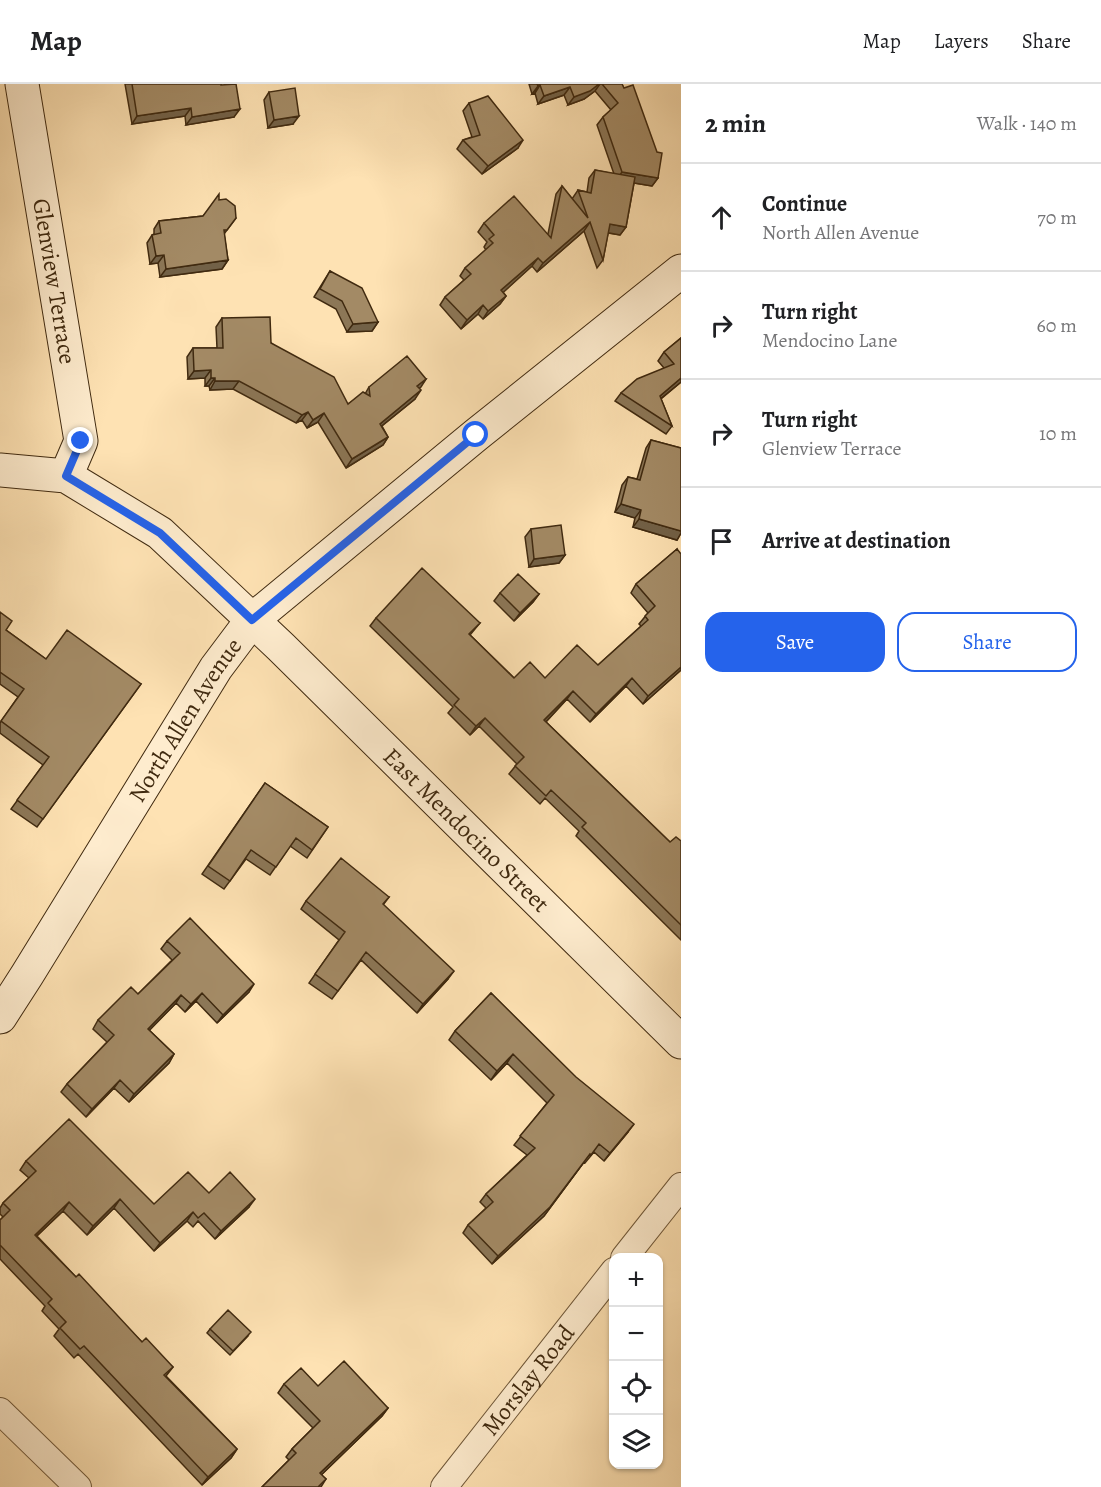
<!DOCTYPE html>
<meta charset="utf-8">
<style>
body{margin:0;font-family:Alegreya,serif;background:#f6f6f6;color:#202124}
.controls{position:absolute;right:18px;bottom:18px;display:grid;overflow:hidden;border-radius:12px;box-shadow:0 2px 4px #0004}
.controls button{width:54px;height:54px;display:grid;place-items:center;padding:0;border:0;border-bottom:2px solid #e0e0e0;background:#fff;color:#202124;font:30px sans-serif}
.stop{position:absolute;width:18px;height:18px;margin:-14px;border:4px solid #2563eb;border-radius:50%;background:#fff}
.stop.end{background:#2563eb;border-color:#fff;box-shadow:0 2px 6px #0008}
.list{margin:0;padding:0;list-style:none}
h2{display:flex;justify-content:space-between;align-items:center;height:78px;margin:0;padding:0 24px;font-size:26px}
h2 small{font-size:20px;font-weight:400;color:#757577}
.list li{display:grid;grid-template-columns:39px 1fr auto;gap:18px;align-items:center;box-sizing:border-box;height:108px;padding:0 24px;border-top:2px solid #e0e0e0}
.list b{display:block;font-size:22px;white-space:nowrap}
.list p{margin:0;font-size:20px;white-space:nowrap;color:#757577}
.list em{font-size:20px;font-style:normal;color:#757577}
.actions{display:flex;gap:12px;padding:18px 24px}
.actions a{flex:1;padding:14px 0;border:2px solid #2563eb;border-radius:18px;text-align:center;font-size:21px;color:#2563eb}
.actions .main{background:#2563eb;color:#fff}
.icon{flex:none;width:33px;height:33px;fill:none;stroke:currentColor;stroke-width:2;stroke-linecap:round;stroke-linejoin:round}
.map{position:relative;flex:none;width:681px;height:1403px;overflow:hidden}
header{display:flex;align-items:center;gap:36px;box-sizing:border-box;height:84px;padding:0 30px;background:#fff;border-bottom:2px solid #e0e0e0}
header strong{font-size:28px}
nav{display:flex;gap:33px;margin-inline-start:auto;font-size:21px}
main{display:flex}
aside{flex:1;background:#fff}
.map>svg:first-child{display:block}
</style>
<header>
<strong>Map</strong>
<nav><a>Map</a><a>Layers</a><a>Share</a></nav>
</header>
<main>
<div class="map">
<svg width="681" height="1403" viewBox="0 0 681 1403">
<rect width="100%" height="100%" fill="#fee2b3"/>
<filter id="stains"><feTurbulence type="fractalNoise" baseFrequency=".00333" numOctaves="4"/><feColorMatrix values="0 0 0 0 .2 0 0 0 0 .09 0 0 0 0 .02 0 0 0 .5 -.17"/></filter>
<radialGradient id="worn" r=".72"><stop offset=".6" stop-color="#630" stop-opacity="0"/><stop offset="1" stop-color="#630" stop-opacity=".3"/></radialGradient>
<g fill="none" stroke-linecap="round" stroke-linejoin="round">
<defs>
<g id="street">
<path d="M624,1174L681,1102"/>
<path d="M0,1327L78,1403"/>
<path id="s1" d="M444,1403L614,1187"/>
</g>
<g id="secondary">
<path id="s2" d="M22,0L81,357L66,392"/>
<path id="s3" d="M0,386L66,392L160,449L281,563L681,958"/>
<path id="s4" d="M0,933L27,891L216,584L252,536L476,351L681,187"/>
</g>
</defs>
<!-- street casing -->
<use href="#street" stroke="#705839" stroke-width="28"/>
<!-- secondary casing -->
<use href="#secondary" stroke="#402a10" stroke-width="35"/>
<!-- street -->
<use href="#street" stroke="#feecce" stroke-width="26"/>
<!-- secondary -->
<use href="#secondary" stroke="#feecce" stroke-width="33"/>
</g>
<!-- wall -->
<path fill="#8c7757" stroke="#402a10" stroke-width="1.5" d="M125,0H221L234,33L186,41L185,32L132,40Z
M529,0H622L658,94L652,102L634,99L626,143L620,151L608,149L603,176L597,184L584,147L537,188L532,182L503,208L506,212L500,220L483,235L478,230L461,245L440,221L445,213L464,196L460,192L465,184L486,166L484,163L487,158L478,148L484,139L548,150L556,110L562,102L572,115L578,106L587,108L589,94L595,86L614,90L597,41L603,33L611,26L595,7L584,15L568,21L564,11L538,20L535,9L532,10Z
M269,8L293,40L268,44L264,16Z
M469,19L518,64L482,90L457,65L463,56L472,53L463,27Z
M219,116L236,134L224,150L228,176L222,185L160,193L158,179L150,180L147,159L152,151L154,150V145L159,137L203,132Z
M330,187L378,238L372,247L347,248L336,225L314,213Z
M222,234L271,259L348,320L365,310L369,303L426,295L419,304L415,315L382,342L388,353L383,361L346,384L318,338L307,344L302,336L296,339L233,305L210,306L209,302H205V294L188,295L187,273L193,264H217L216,243Z
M681,254V298L661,315L672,342L666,350L615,317L621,309L664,284L658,277L664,268Z
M651,356L681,364V449L677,456L633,443L635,434L615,428L622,401L628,393L637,395L646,364Z
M531,445L565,471L559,479L529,483L525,453Z
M677,465L681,586L643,620L626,602L590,638L567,615L546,638L670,758L681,757V856L576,752L579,747L545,714L540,720L509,690L517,680L479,642L470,651L448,629L453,623L370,542L376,534L480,539L470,551L514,594H545L598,581L641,542L639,540L648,529L631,509L636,500Z
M500,509L539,510L533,518L514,537L494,517Z
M0,528L6,546L46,575L141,600L37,743L11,725L43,681L0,649V639L18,613L0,600Z
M265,699L328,743L307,774L290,762L270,791L246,775L224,805L202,790Z
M389,813L383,821L448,895L417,929L361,876L332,915L309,899L339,856L301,825L306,817Z
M167,857L249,908L217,939L196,917L185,928L176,919L149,946L174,970L169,979L129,1018L114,1004L86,1033L61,1008L67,1000L107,958L93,945L98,936L138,910L172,876L161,865Z
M491,909L628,1048L604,1077L594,1068L585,1079L584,1078L544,1132L492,1180L463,1149L468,1141L486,1124L480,1118L486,1110L527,1071L514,1061L547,1019L507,979L491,996L449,956L455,947Z
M26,1077L154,1120L209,1109L249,1123L215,1155L198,1137L193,1143L187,1137L154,1167L114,1124L87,1151L63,1127L37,1152L76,1193L142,1258L173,1283L166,1292L237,1365L231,1374L202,1401L78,1270L74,1274L54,1252L59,1245L42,1227L45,1222L0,1175V1136L3,1133L0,1130V1124L3,1119L29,1094L20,1086Z
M210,1245L248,1252L230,1271L207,1249Z
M284,1300L318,1302L388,1324L382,1332L321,1391L326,1395L321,1403H262L289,1376L286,1373L292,1365L313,1344L278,1309Z"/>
<!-- shaded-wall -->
<path fill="#726147" stroke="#402a10" stroke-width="1.5" d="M599,0H600L595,7L584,15L568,21L574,13Z
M540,1L535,9L532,10L538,2Z
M570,3L564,11L538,20L544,12Z
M191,24L185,32L132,40L137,32Z
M240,25L234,33L186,41L192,33Z
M299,32L293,40L268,44L274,36Z
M523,56L518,64L482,90L488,82Z
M622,88L658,94L652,102L616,96Z
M590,138L584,147L537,188L543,179Z
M610,140L626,143L620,151L604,148Z
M164,171L158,179L150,180L156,172Z
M538,174L532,182L496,215L501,206Z
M228,176L222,185L160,193L166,185Z
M506,212L500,220L483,235L488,227Z
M483,221L478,230L461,245L467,236Z
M378,238L372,247L347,248L353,240Z
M211,286L205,294L188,295L194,287Z
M211,294H215L209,302H205Z
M681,294V298L654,320L660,312Z
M426,295L421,303L411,311L417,302Z
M215,297H239L233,305L210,306Z
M421,306L415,315L374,348L380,340Z
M308,328L302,336L296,339L302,331Z
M324,329L318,338L307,344L313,336Z
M388,353L383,361L346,384L352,375Z
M621,420L641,426L635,434L615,428Z
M639,435L681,447V449L677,456L633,443Z
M565,471L559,479L529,483L534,475Z
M539,510L533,518L514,537L520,529Z
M681,583V586L643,620L648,612Z
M632,594L626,602L590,638L596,630Z
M573,607L567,615L539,645L544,636Z
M485,634L479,642L470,651L476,642Z
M454,887L448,895L417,929L423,920Z
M254,900L249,908L217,939L223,931Z
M202,909L196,917L185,928L191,920Z
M181,911L176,919L143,953L148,945Z
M174,970L169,979L129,1018L134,1010Z
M513,970L507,979L491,996L497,987Z
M120,996L114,1004L86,1033L92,1025Z
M634,1040L628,1048L604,1077L610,1069Z
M584,1078L544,1132L492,1180L498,1172Z
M120,1115L114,1124L87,1151L93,1142Z
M255,1115L249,1123L215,1155L221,1147Z
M69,1118L63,1127L29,1159L35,1151Z
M193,1128L187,1137L154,1167L160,1159Z
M388,1324L382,1332L314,1398L320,1389Z
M237,1365L231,1374L202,1401L208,1393Z"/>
<!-- building -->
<path fill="#a38a65" stroke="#402a10" stroke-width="1.5" d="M132,0H221V1L236,0L240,25L192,33L191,24L137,32Z
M537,0H599L590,7L574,13L570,3L544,12L540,1L538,2Z
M602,0H622L624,4L633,1L657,68L662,69L658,94L622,88L603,33L618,19Z
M295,4L299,32L274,36L269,8Z
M488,12L523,56L488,82L463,56L480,51L469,19Z
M595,86L635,93L626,143L610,140L603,176L590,138L543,179L538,174L501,206L506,212L488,227L483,221L467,236L445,213L471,190L465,184L493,159L489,155L494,151L484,139L514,112L551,154L562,102L588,134L578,106L591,109Z
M219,110V116L226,115L235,122L236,134L227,146H224L228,176L166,185L164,171L156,172L152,151L161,149L159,137L203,132Z
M330,187L362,204L378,238L353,240L342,217L320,205Z
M270,233L271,259L334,293L348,320L363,308L370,312L369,303L407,272L426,295L417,302L421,306L380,340L388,353L352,375L324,329L313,336L308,328L302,331L239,297H215V294H211V286L194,287L193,264H223L222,234Z
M681,254V294L660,312L672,342L621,309L637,295L674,280L664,268Z
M651,356L681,364V447L639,435L641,426L621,420L628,393L640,396Z
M561,441L565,471L534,475L531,445Z
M677,465L681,470V583L648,612L632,594L596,630L573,607L544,636L670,758L676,753L681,757V841L582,743L586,739L551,706L546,712L515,682L524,673L485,634L476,642L454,621L459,615L376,534L422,484L480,539L469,550L514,594L530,578L545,594L577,561L598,581L648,536L645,532L655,522L636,500Z
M518,490L539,510L520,529L500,509Z
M0,528L12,537L6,546L46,575L67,546L141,600L43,735L17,716L49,673L1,637L24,605L0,588Z
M265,699L328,743L312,766L296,754L276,783L251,766L230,797L208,782Z
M341,774L389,813L383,820L454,887L423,920L366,868L338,907L315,890L345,848L306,817Z
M190,834L254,900L223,931L202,909L191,920L181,911L148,945L174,970L134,1010L120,996L92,1025L67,1000L114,951L98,936L131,903L138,910L180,869L167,857Z
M491,909L576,993L634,1040L610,1069L599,1060L591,1071L590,1070L550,1123L498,1172L468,1141L493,1118L486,1110L535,1064L520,1052L554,1011L513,970L497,987L455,947Z
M69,1035L154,1120L188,1088L209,1109L230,1088L255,1115L221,1147L204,1129L198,1134L193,1128L160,1159L120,1115L93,1142L69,1118L35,1151L76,1193L79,1190L142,1258L146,1254L173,1283L164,1291L237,1365L208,1393L84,1262L80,1265L60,1244L66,1238L48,1219L52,1215L0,1161V1136L10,1126L3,1119L36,1087L26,1077Z
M228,1226L251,1248L233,1267L210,1245Z
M344,1277L388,1324L320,1389L326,1395L318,1403H262L296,1369L292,1365L320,1337L284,1300L301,1284L318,1302Z"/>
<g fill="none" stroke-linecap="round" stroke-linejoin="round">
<!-- route -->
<path stroke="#2563eb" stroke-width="8" d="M81,357L66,392L160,449L252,536L476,351"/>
</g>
<g text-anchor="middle" stroke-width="5" stroke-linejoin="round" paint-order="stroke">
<!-- street labels -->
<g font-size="24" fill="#402a10" stroke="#feecce">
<text dy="8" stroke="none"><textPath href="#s2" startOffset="200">Glenview Terrace</textPath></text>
<text dy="8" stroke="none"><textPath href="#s4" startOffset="350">North Allen Avenue</textPath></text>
<text dy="8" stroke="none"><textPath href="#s3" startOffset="603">East Mendocino Street</textPath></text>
<text dy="8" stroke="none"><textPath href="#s1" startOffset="136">Morslay Road</textPath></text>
</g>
</g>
<rect width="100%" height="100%" filter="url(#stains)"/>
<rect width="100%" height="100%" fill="url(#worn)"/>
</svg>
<div class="controls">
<button>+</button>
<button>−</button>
<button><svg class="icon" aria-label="locate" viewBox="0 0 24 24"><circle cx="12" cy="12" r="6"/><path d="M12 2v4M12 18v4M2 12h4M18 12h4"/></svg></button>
<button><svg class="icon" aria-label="layers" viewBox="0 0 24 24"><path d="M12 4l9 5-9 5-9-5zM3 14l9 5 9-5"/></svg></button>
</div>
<div class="stop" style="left:476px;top:351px"></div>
<div class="stop end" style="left:81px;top:357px"></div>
</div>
<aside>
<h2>2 min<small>Walk · 140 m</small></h2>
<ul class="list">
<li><svg class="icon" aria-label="ahead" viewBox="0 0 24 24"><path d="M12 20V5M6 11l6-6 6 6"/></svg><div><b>Continue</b><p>North Allen Avenue</p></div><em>70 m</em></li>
<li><svg class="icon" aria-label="right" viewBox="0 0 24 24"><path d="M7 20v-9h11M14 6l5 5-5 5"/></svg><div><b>Turn right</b><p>Mendocino Lane</p></div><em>60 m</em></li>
<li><svg class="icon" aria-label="right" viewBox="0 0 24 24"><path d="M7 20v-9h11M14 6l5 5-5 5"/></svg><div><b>Turn right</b><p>Glenview Terrace</p></div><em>10 m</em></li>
<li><svg class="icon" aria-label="arrive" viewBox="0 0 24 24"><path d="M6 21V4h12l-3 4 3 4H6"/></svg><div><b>Arrive at destination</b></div></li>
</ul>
<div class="actions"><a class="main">Save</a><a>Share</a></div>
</aside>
</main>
